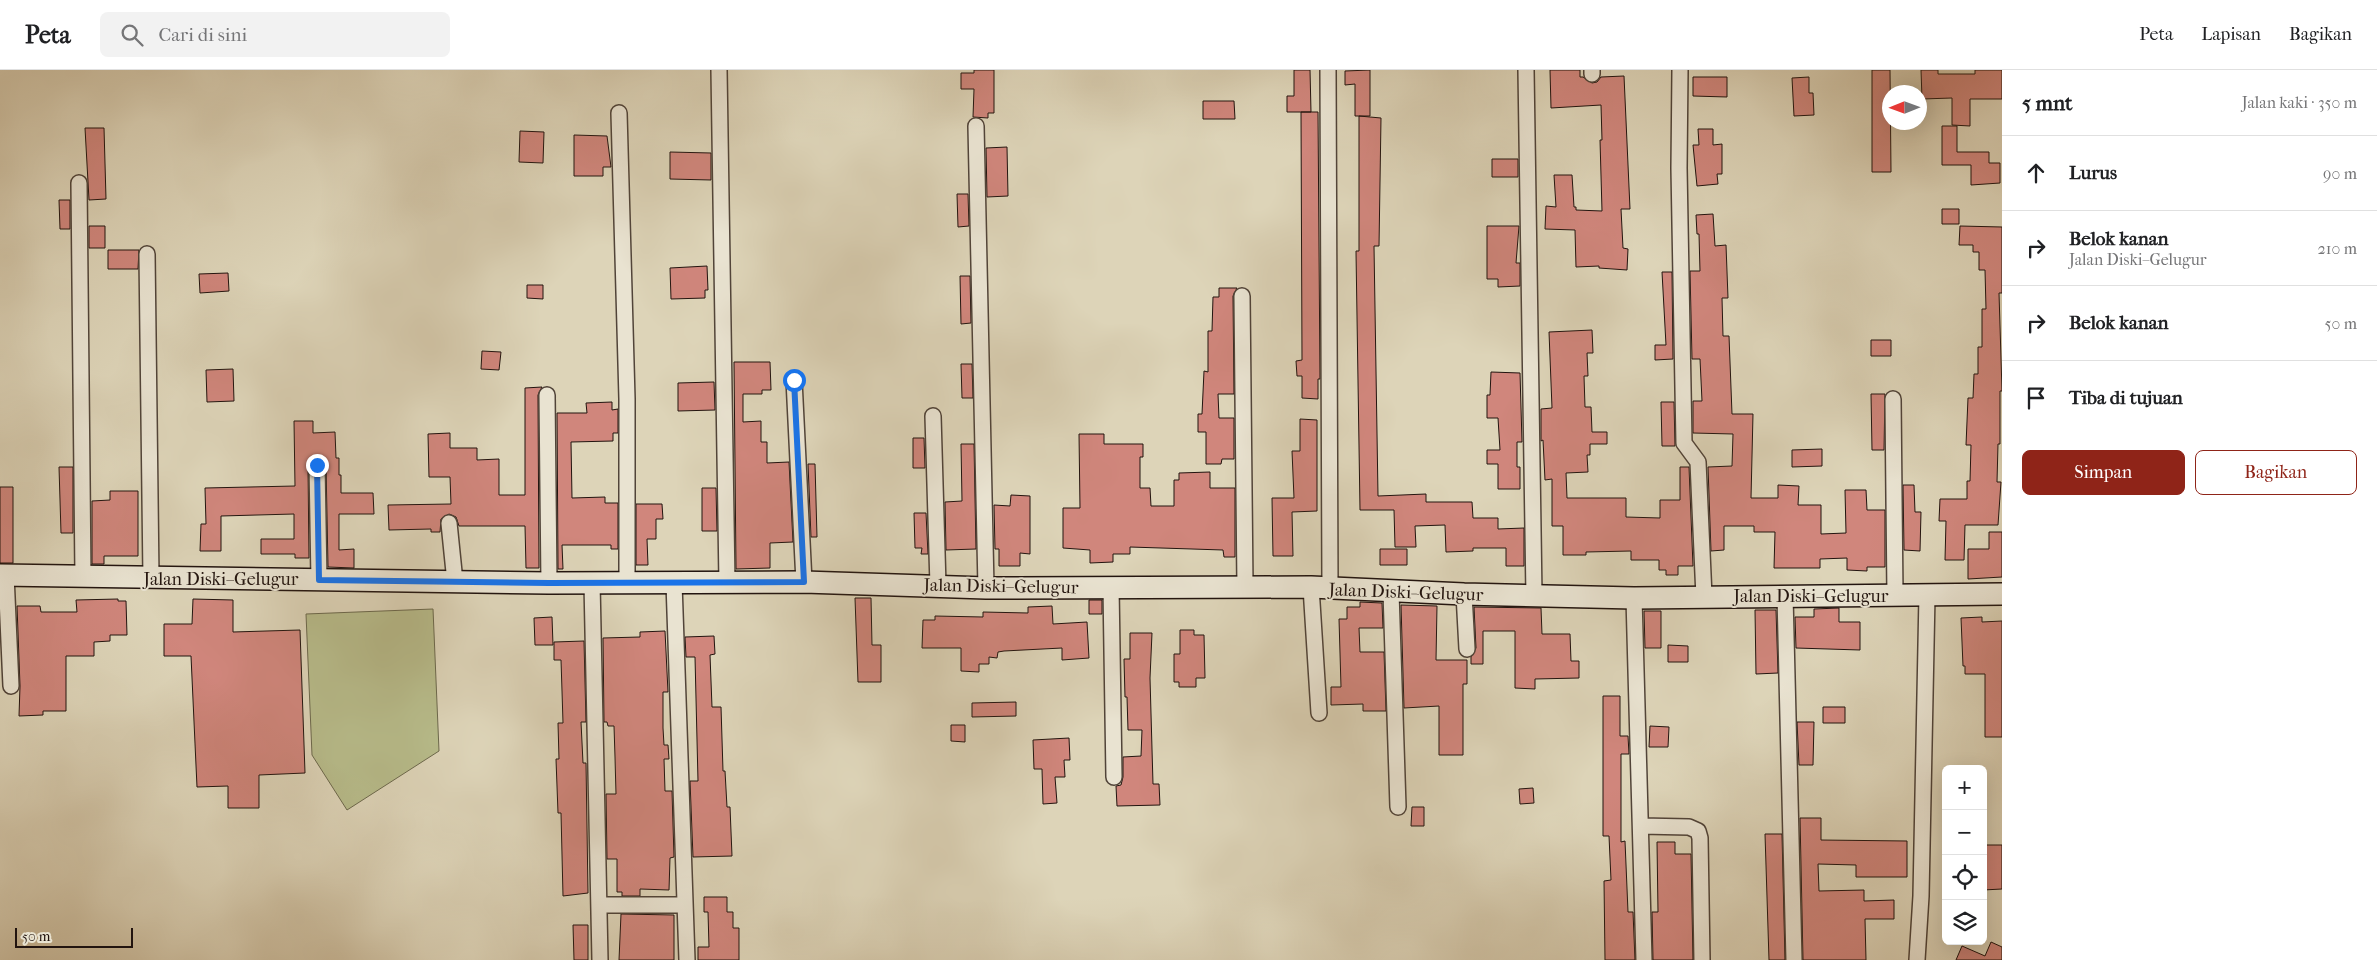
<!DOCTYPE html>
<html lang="id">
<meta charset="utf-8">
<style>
body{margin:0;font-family:"IM FELL French Canon",serif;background:#f2f2f2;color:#202124}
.controls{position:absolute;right:15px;bottom:15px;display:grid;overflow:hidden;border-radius:8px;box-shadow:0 5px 20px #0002}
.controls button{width:45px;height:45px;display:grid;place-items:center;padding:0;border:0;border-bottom:1px solid #e0e0e0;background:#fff;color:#202124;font:25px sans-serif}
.compass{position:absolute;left:1882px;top:15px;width:45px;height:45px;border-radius:50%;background:#fff;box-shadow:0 5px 20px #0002;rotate:269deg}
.scale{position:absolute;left:15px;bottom:12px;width:118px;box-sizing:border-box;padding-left:5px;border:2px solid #22140f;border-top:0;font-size:14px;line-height:18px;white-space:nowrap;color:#22140f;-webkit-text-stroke:4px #e9e3d1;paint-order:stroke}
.stop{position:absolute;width:15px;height:15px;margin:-11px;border:4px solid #1a73e8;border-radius:50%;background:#fff}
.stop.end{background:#1a73e8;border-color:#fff;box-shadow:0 1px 5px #0008}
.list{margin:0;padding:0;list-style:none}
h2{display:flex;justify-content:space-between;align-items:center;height:65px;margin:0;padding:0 20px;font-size:21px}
h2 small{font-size:16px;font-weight:400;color:#757577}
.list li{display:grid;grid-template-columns:32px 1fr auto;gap:15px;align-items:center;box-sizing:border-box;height:75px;padding:0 20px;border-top:1px solid #e0e0e0}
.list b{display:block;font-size:19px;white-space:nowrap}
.list p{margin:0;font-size:16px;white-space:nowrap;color:#757577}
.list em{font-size:16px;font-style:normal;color:#757577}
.actions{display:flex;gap:10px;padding:15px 20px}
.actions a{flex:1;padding:11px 0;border:1px solid #8f2418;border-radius:8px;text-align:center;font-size:18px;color:#8f2418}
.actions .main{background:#8f2418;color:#fff}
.icon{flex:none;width:28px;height:28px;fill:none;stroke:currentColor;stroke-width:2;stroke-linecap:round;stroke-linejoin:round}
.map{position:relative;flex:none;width:2002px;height:890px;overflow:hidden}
header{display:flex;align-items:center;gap:30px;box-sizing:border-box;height:70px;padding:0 25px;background:#fff;border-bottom:1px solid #e0e0e0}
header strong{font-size:24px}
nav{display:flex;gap:28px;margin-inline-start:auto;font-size:18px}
.search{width:350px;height:45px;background:#f2f2f2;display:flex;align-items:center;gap:12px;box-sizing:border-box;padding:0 18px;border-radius:8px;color:#757577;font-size:19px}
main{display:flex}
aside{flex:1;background:#fff}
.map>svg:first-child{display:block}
</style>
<header>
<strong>Peta</strong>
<div class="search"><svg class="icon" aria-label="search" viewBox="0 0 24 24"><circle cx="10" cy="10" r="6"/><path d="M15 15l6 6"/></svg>Cari di sini</div>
<nav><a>Peta</a><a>Lapisan</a><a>Bagikan</a></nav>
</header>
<main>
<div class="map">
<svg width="2002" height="890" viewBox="0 0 2002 890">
<rect width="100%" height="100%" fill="#ddd4b8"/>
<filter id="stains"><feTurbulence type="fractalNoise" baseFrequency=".004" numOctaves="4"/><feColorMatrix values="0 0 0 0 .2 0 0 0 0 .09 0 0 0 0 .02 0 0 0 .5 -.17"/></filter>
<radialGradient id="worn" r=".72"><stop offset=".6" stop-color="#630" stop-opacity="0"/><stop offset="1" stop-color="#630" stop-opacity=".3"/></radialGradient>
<!-- green -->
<path fill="#b7bb8a" stroke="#6c684c" d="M433,539L439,681L347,740L312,685L306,544Z"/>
<!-- building -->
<path fill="#d0867c" stroke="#22140f" d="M974,0H994V43H988V48L973,47L974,19H961V3H974Z
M1294,0H1310L1311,42H1287V26H1294Z
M1370,0V46H1355V14L1345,15V1Z
M1550,0H1580V7H1583L1592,13L1597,12L1601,7L1624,6L1630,139H1621L1623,178L1628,179L1627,200L1599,198V196L1576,197L1575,160L1545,159L1546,136L1556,137L1554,105H1572L1574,137H1576V140L1602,141L1600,70H1602L1601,35L1551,38Z
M1872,0H1890L1891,102H1872Z
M1921,0H1938V4H1975V0H2002V29H1970V56L1952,55V28L1922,29Z
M1693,7H1727V27L1693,26Z
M1809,7V23H1813L1814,45L1794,46L1792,8Z
M1203,31H1234L1235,49H1203Z
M1301,42H1318L1320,309H1318V329L1302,328V306H1297L1296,291L1302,290Z
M1359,46L1381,48L1379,176H1374L1378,426L1426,424V432H1472L1473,448H1498V459L1524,458V496H1506V478H1473V481L1446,482L1445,455L1415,456L1416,477H1395L1394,440H1360L1356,181H1359Z
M1942,56H1957V82H1989V93H2000V113L1971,115V95H1942Z
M85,58H104L106,129L89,130Z
M1698,59H1713V75L1722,74V104H1717L1718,114L1697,116L1693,75H1699Z
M520,61L544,62L543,93L519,92Z
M574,65L607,66L611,97H603V106H574Z
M1007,77L1008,126L987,127L986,78Z
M670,82L711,83V110L670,109Z
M1492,89H1518V107H1492Z
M957,124H968L969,156L958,157Z
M59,130H70V159H60Z
M1942,139H1959V154H1942Z
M1713,144L1715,176L1726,175L1728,228H1722L1723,266H1729L1732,344H1753L1751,428H1778V415L1799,416L1798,435H1821V464L1846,463L1845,420H1866L1867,440H1885V497H1867V501L1847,500V488L1820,489V498H1774L1775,462H1754V456H1724V480L1711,481L1708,397L1732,396L1733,364L1693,363V331H1702L1700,289H1692L1690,201H1700L1699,164H1697L1696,145Z
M89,156H105V178H89Z
M1487,156H1519L1516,193H1520V216L1498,217V209H1487Z
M1960,156L2002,157V223H1999L2002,321H2000V374H1998L1997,412H2001L1998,455H1965L1964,490H1945L1946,451H1939L1940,429H1967V411H1970L1971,375H1966L1968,328H1973L1974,304H1978V277H1982V239H1986L1985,200H1979V182H1973V175H1959Z
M108,180H139L138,199H108Z
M707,196L708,220H705V228L671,229L670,198Z
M1662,202H1672L1673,289L1655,290V275H1666Z
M228,203L229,221L200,223L199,204Z
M960,206H970L971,253L961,254Z
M527,215H543V229L527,228Z
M1219,218H1237L1233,226L1234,324H1218L1219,348H1234V389H1222L1221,394H1206V362H1198V344H1202L1204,301L1208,302V261H1212L1213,227H1219Z
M1592,260L1593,283H1587L1588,306H1584L1585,337H1591L1592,362H1607V374H1590V385H1587L1588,402L1566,403L1567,428H1626V447L1660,448V430H1680V397H1689L1693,496H1678V505H1666V500H1659V490H1631V481L1586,482V485H1563V456H1552V409L1545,410L1543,370L1541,371V339L1552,338L1549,262Z
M1871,270H1891V286H1871Z
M482,281L501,282L499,300L481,299Z
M734,292H770L771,320H762V324H743V352L761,351V372H767V393L789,392L793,472L770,473V498L736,499Z
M961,294H972L973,328H962Z
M233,299L234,331L207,332L206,300Z
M1491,302L1520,303L1522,372H1517V397H1520V419H1498V394H1487V380H1500L1498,348H1487V325H1490Z
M714,312L715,340L678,341V313Z
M542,317L538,325L539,498H526L525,456H459L456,447L449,444L441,449L440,462H431V459L389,460L388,435L451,434L450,407H429L428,364L450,363V378H477V390L499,389V425H525V318Z
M1871,324H1885L1884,380H1872Z
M612,332V340L618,339V363H613V371L571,372L572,428L605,427V433H618V479H611V475H562L563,499H558L557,343H587L586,333Z
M1661,332H1674L1675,376H1662Z
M1300,349L1317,350V441L1292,442L1293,486H1273L1272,428H1294L1292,381H1300Z
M294,351H313V363L335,362L336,388H339V405H341V423H373L374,444H339V480L354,479V498L328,497L326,395L325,390L317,386L312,387L308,395L309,488H295V484H261V469H294V444L221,446V481H200L201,454H206L205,418L295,416Z
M1079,364H1104V374H1143V387H1140V418H1150L1151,436H1174V410H1179V403L1210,402V418H1235V487H1224L1223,480L1130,477V484H1113V492L1090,493V480L1063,478V438H1080Z
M913,368H924L925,398H913Z
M961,374H974L976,479L946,480L945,432L962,431Z
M1822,379V396L1792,397V380Z
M808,394H815L817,467H811Z
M59,397H73V463H61Z
M1903,415H1914L1915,442H1921L1920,481L1904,480Z
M0,417H13V493H0Z
M702,418H716L717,461H702Z
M110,421H138V486H104V494H92V431L110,430Z
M1011,425L1030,426V484L1020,483V496H999V479H995L994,435L1010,436Z
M636,434H662L663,449H656V469H647L648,495H636Z
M914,443H926L928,484H921L922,478H915Z
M1989,462H2002V507L1968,509V479H1989Z
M1380,479H1407V495H1380Z
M855,528H871L872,575H881V612H858Z
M118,529V531H126L127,565H110V571L94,572V586H66V641H43V645L19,646L20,616L17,536H40L41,542H77L76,530Z
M193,529L233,530V562L300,560L305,703L259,705V738H228V716L197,717L191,586H164V554H192Z
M1089,530H1102V544H1089Z
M1360,532L1382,533L1383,558H1359L1360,582H1384L1386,641H1363V634L1331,635V617H1341L1339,549H1347V537H1360Z
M1401,535L1437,536L1436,590H1467V614H1463V685H1439V636L1404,638Z
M1052,536L1053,554L1087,552L1089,588L1062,590V578L1004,581L998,582L997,588L989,587V594H979V602L961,601V578H922L923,550H935V546L983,547V542L1028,543V537Z
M1474,537L1541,538L1542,564H1570L1571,591H1579V608L1535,609V619L1515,618V561H1483V594H1471V587L1476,578Z
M1839,538V552H1860V580L1796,578L1795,547H1814V539Z
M1755,540H1776L1778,603L1756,604Z
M1644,541H1661V578H1645Z
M552,547L553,575H535L534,548Z
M1982,547V552L2002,551V667H1985V604H1965V596H1963L1961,548Z
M1180,560H1194V565H1204L1205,608H1196V617H1179V612H1174V584H1180Z
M665,561L668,622H663V658L664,675H668L669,689H664L665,721H672L674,787L670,788L669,820L640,819V826H622V822H617V789H607L606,724H616L615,687L614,656H608L607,652H604L603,568L640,567V562Z
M1130,563H1152L1150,608L1153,714H1159L1160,735L1117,736L1116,716L1121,715L1123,707V687L1141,686L1142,660H1128L1127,627H1125L1124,589H1130Z
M714,566L715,584L710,585L712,637H721L723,701H725L727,737H730L732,786L693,787L690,711H698L695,587H686L685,567Z
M584,571L586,652H581L583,693H586L588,823L563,826L561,743H558L556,689H559L558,653H563L562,621L561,590H554V572Z
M1668,575L1688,576V592H1668Z
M1603,626H1620V666H1628L1629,684H1621V772L1625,771L1628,842H1633L1635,890H1605L1604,811L1611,810L1609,766H1603Z
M1016,632V646L972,647V633Z
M1823,637H1845V653H1823Z
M1797,652H1814L1813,695H1799Z
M951,655H965V672L951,671Z
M1650,656L1669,657L1668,677H1649Z
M1069,668L1070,690H1064L1065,707H1055L1057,733L1043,734L1042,699H1034L1033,670Z
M1533,718L1534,733L1520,734L1519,719Z
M1412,737H1424V756H1411Z
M1800,748H1821V770L1907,771V807H1856V795L1818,794L1819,821L1864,820V831L1894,830V849H1865L1866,890H1803Z
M1765,764H1782L1785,890H1769Z
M1657,772H1675V784H1691L1693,890H1653L1652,842H1658Z
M1983,775H2002V819L1983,820Z
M704,827H727V842H733V858H739V890H698V877H709L708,842H704Z
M621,844L674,845V890H619Z
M573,855H588V890H574Z
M1991,872L2002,877V890H1956L1962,876L1985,886Z"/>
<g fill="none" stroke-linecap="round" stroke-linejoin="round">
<defs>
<path id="street" d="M719,0L727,513
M1328,0L1330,519
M1526,0L1534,526
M1592,0V4
M1680,0L1679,98L1684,373L1698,392L1704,527
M619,43L627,329V513
M976,56L986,518
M79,113L83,507
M147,184L151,508
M1242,226L1245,517
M794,310L804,512
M547,325L549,513
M1893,329L1895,526
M933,346L938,516
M317,395L319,510
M449,453L455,512
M6,505L11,616
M592,513L600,890
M674,513L687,890
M1111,517L1114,707
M1311,517L1319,643
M1391,522L1398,737
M1464,524L1467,579
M1785,526L1794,890
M1634,528L1644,890
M1641,756L1689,757L1698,761L1700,768L1702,890
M599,835H685
M1917,890L1921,826L1927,525"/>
<path id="secondary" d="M0,505L549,513L804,512L986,518L1311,517L1464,524L1634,528L2002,524"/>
</defs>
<!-- street casing -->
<use href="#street" stroke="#514439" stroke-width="18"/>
<!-- secondary casing -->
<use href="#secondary" stroke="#22140f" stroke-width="24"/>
<!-- street -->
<use href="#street" stroke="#e9e3d1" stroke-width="15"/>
<!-- secondary -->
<use href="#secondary" stroke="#e9e3d1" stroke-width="21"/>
</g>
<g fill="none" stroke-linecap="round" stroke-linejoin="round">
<!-- route -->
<path stroke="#1a73e8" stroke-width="6" d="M317,395L319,510L549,513L804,512L794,310"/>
</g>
<g text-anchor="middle" stroke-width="4" stroke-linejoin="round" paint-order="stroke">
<!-- street labels -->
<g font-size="18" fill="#22140f" stroke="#e9e3d1">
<text x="221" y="515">Jalan Diski–Gelugur</text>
<text transform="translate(1001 516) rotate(1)" y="6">Jalan Diski–Gelugur</text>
<text transform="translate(1406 522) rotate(2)" y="6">Jalan Diski–Gelugur</text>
<text x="1811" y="532">Jalan Diski–Gelugur</text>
</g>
</g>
<rect width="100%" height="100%" filter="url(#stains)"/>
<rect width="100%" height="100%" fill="url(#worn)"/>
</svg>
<div class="controls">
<button>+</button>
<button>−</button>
<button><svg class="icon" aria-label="locate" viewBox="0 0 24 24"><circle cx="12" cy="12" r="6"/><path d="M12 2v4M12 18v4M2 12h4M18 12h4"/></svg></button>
<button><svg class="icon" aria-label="layers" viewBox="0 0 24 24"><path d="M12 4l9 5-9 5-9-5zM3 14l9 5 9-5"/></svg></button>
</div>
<svg class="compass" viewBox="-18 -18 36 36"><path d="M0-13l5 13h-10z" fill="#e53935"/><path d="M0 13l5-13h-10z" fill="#757577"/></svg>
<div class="scale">50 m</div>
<div class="stop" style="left:794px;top:310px"></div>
<div class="stop end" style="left:317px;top:395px"></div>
</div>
<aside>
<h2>5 mnt<small>Jalan kaki · 350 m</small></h2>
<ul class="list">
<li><svg class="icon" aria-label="ahead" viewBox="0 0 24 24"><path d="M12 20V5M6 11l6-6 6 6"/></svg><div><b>Lurus</b></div><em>90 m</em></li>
<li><svg class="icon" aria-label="right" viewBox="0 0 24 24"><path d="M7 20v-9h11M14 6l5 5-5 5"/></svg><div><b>Belok kanan</b><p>Jalan Diski–Gelugur</p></div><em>210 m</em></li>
<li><svg class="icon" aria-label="right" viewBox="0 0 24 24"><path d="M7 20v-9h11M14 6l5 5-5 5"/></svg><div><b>Belok kanan</b></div><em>50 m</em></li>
<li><svg class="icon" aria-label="arrive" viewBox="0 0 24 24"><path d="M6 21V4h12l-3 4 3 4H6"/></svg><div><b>Tiba di tujuan</b></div></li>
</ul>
<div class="actions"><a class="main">Simpan</a><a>Bagikan</a></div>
</aside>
</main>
